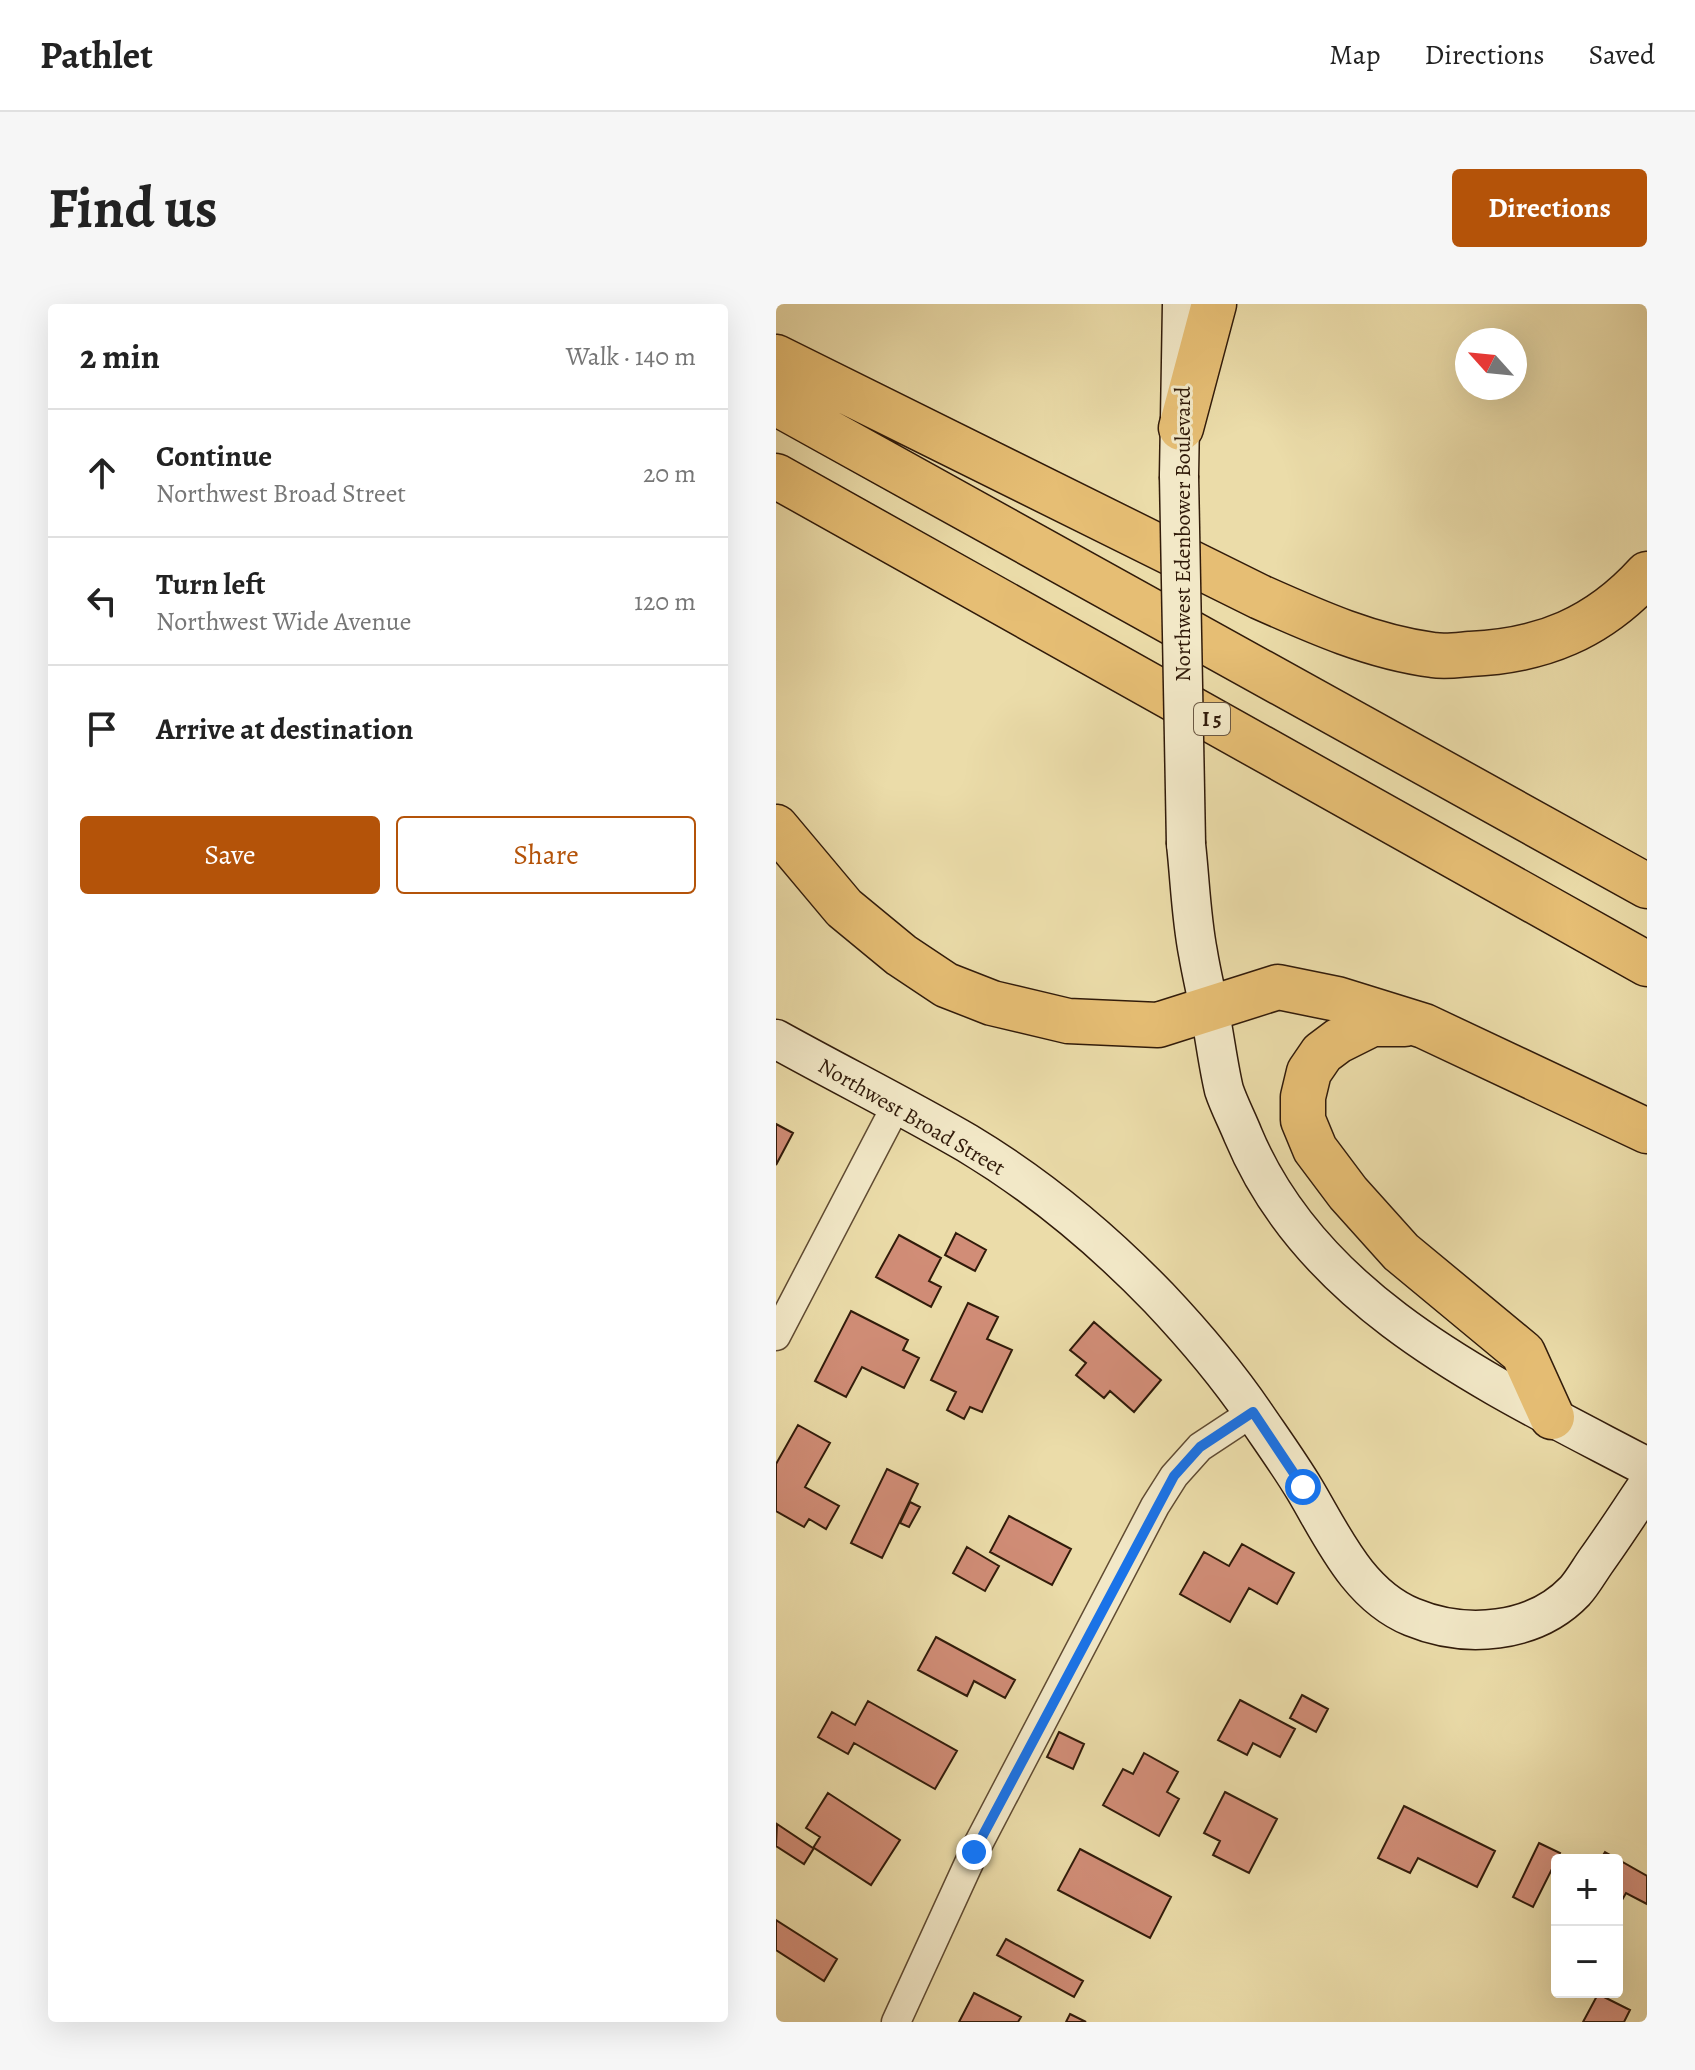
<!DOCTYPE html>
<meta charset="utf-8">
<style>
body{margin:0;font-family:Alegreya,serif;background:#f6f6f6;color:#222}
.controls{position:absolute;right:24px;bottom:24px;display:grid;overflow:hidden;border-radius:8px;box-shadow:0 8px 32px #0002}
.controls button{width:72px;height:72px;display:grid;place-items:center;padding:0;border:0;border-bottom:2px solid #e0e0e0;background:#fff;color:#222;font:40px sans-serif}
.compass{position:absolute;left:679px;top:24px;width:72px;height:72px;border-radius:50%;background:#fff;box-shadow:0 8px 32px #0002;rotate:297deg}
.stop{position:absolute;width:24px;height:24px;margin:-18px;border:6px solid #1a73e8;border-radius:50%;background:#fff}
.stop.end{background:#1a73e8;border-color:#fff;box-shadow:0 2px 8px #0008}
.list{margin:0;padding:0;list-style:none}
h2{display:flex;justify-content:space-between;align-items:center;height:104px;margin:0;padding:0 32px;font-size:34px}
h2 small{font-size:26px;font-weight:400;color:#767676}
.list li{display:grid;grid-template-columns:52px 1fr auto;gap:24px;align-items:center;box-sizing:border-box;height:128px;padding:0 32px;border-top:2px solid #e0e0e0}
.list b{display:block;font-size:30px;white-space:nowrap}
.list p{margin:0;font-size:26px;white-space:nowrap;color:#767676}
.list em{font-size:26px;font-style:normal;color:#767676}
.actions{display:flex;gap:16px;padding:24px 32px}
.actions a{flex:1;padding:18px 0;border:2px solid #b45309;border-radius:8px;text-align:center;font-size:28px;color:#b45309}
.actions .main{background:#b45309;color:#fff}
.icon{flex:none;width:44px;height:44px;fill:none;stroke:currentColor;stroke-width:2;stroke-linecap:round;stroke-linejoin:round}
.map{position:relative;flex:none;width:871px;height:1718px;overflow:hidden;border-radius:8px}
header{display:flex;align-items:center;gap:48px;box-sizing:border-box;height:112px;padding:0 40px;background:#fff;border-bottom:2px solid #e0e0e0}
header strong{font-size:38px}
nav{display:flex;gap:44px;margin-inline-start:auto;font-size:28px}
.intro{display:flex;align-items:center;justify-content:space-between;box-sizing:border-box;height:192px;padding:0 48px}
h1{margin:0;font-size:56px}
.button{padding:20px 36px;border-radius:8px;background:#b45309;color:#fff;font-size:28px;font-weight:700}
main{display:flex;gap:48px;padding:0 48px}
aside{flex:1;background:#fff;border-radius:8px;box-shadow:0 8px 32px #0002}
.map>svg:first-child{display:block}
</style>
<header>
<strong>Pathlet</strong>
<nav><a>Map</a><a>Directions</a><a>Saved</a></nav>
</header>
<div class="intro"><h1>Find us</h1><a class="button">Directions</a></div>
<main>
<aside>
<h2>2 min<small>Walk · 140 m</small></h2>
<ul class="list">
<li><svg class="icon" aria-label="ahead" viewBox="0 0 24 24"><path d="M12 20V5M6 11l6-6 6 6"/></svg><div><b>Continue</b><p>Northwest Broad Street</p></div><em>20 m</em></li>
<li><svg class="icon" aria-label="left" viewBox="0 0 24 24"><path d="M17 20v-9H6M10 6l-5 5 5 5"/></svg><div><b>Turn left</b><p>Northwest Wide Avenue</p></div><em>120 m</em></li>
<li><svg class="icon" aria-label="arrive" viewBox="0 0 24 24"><path d="M6 21V4h12l-3 4 3 4H6"/></svg><div><b>Arrive at destination</b></div></li>
</ul>
<div class="actions"><a class="main">Save</a><a>Share</a></div>
</aside>
<div class="map">
<svg width="871" height="1718" viewBox="0 0 871 1718">
<rect width="100%" height="100%" fill="#ebdca9"/>
<filter id="stains"><feTurbulence type="fractalNoise" baseFrequency=".0025" numOctaves="4"/><feColorMatrix values="0 0 0 0 .2 0 0 0 0 .09 0 0 0 0 .02 0 0 0 .5 -.17"/></filter>
<radialGradient id="worn" r=".72"><stop offset=".6" stop-color="#630" stop-opacity="0"/><stop offset="1" stop-color="#630" stop-opacity=".3"/></radialGradient>
<!-- building -->
<path fill="#d18d77" stroke="#311b0a" stroke-width="2" d="M0,820L17,829L0,861Z
M180,929L210,946L199,967L169,951Z
M123,931L165,954L153,977L165,983L155,1003L100,973Z
M192,999L222,1013L211,1035L236,1046L206,1108L194,1103L188,1115L171,1106L180,1088L155,1076Z
M75,1007L132,1036L127,1046L143,1054L128,1084L86,1063L70,1093L39,1077Z
M318,1018L385,1076L358,1108L334,1087L328,1094L300,1071L310,1059L294,1046Z
M22,1121L54,1139L29,1183L63,1202L50,1225L33,1215L28,1223L0,1207V1160Z
M111,1165L142,1180L106,1254L75,1239Z
M134,1198L144,1203L133,1223L124,1219Z
M233,1212L295,1245L276,1281L214,1248Z
M466,1240L518,1269L501,1300L473,1284L454,1318L404,1290L428,1248L453,1262Z
M191,1243L223,1262L209,1287L177,1269Z
M160,1333L239,1376L229,1394L198,1377L191,1392L142,1366Z
M526,1391L552,1405L540,1428L514,1414Z
M464,1396L519,1425L504,1453L477,1439L471,1451L442,1436Z
M92,1397L181,1447L159,1485L78,1439L72,1450L42,1433L56,1408L79,1421Z
M283,1428L308,1440L297,1465L271,1453Z
M368,1449L402,1468L391,1488L403,1495L383,1532L327,1501L347,1465L357,1470Z
M449,1488L501,1515L473,1569L437,1551L444,1537L428,1529Z
M52,1489L124,1536L95,1581L38,1544L28,1560L0,1542L1,1520L37,1544L44,1533L30,1524Z
M628,1502L719,1547L701,1583L642,1554L634,1569L602,1554Z
M763,1539L784,1549L757,1603L737,1593Z
M304,1545L395,1593L374,1634L282,1586Z
M829,1548L871,1572V1600L850,1589L841,1605V1556H824Z
M0,1616L61,1655L48,1677L0,1646Z
M230,1635L307,1677L298,1693L221,1651Z
M198,1689L245,1713L242,1718H183Z
M822,1690L854,1706L848,1718H807Z
M294,1710L310,1718H290Z"/>
<g fill="none" stroke-linecap="round" stroke-linejoin="round">
<defs>
<path id="street" d="M0,1032L120,802
M120,1718L198,1548L379,1202L398,1172L424,1143L477,1108"/>
<path id="secondary" d="M403,172L406,0
M410,540C414,576 415,613 422,649C426,673 432,696 436,720C440,742 443,765 448,786C453,801 461,816 467,831C538,1002 718,1082 871,1163
M0,735C63,770 129,803 191,839C261,881 326,935 383,994C417,1030 451,1070 479,1111C496,1136 514,1161 529,1186C557,1233 582,1291 636,1313C689,1335 758,1330 799,1287C807,1278 813,1267 820,1257C838,1232 854,1207 871,1182"/>
<path id="highway" d="M0,53L484,293C540,318 596,343 657,351C669,353 682,351 694,350C766,347 822,324 871,270
M0,99L871,582
M405,124L438,0
M0,172L871,660
M0,523L68,604L125,651L170,681L216,699L292,717L382,721L502,683L561,695L648,722L871,827
M629,720H596L562,737L546,749L533,768L527,793V816L539,845L572,889L625,948L747,1049L776,1113"/>
</defs>
<!-- street casing -->
<use href="#street" stroke="#604b32" stroke-width="31"/>
<!-- secondary casing -->
<use href="#secondary" stroke="#311b0a" stroke-width="41"/>
<!-- highway casing -->
<use href="#highway" stroke="#311b0a" stroke-width="47"/>
<!-- street -->
<use href="#street" stroke="#f2e8c7" stroke-width="28"/>
<!-- secondary -->
<use href="#secondary" stroke="#f2e8c7" stroke-width="38"/>
<!-- highway -->
<use href="#highway" stroke="#e6be74" stroke-width="44"/>
<defs>
<path id="secondary-bridge" d="M403,172L410,540"/>
</defs>
<!-- secondary-bridge casing -->
<use href="#secondary-bridge" stroke="#311b0a" stroke-width="41" stroke-linecap="butt"/>
<!-- secondary-bridge -->
<use href="#secondary-bridge" stroke="#f2e8c7" stroke-width="38"/>
</g>
<g fill="none" stroke-linecap="round" stroke-linejoin="round">
<!-- route -->
<path stroke="#1a73e8" stroke-width="10" d="M198,1548L398,1172L424,1143L477,1108L527,1183"/>
</g>
<g text-anchor="middle" stroke-width="6" stroke-linejoin="round" paint-order="stroke">
<!-- shield labels -->
<rect fill="#f2e8c7" stroke="#6b5843" stroke-width="2" x="418" y="399" width="36" height="32" rx="6"/>
<g font-size="20" font-weight="bold" fill="#311b0a">
<text x="436" y="422">I 5</text>
</g>
<!-- street labels -->
<g font-size="22" fill="#311b0a" stroke="#f2e8c7">
<text transform="translate(406 230) rotate(-90)" y="8">Northwest Edenbower Boulevard</text>
<text transform="translate(136 812) rotate(30)" y="8">Northwest Broad Street</text>
</g>
</g>
<rect width="100%" height="100%" filter="url(#stains)"/>
<rect width="100%" height="100%" fill="url(#worn)"/>
</svg>
<div class="controls">
<button>+</button>
<button>−</button>
</div>
<svg class="compass" viewBox="-18 -18 36 36"><path d="M0-13l5 13h-10z" fill="#e53935"/><path d="M0 13l5-13h-10z" fill="#767676"/></svg>
<div class="stop" style="left:527px;top:1183px"></div>
<div class="stop end" style="left:198px;top:1548px"></div>
</div>
</main>
